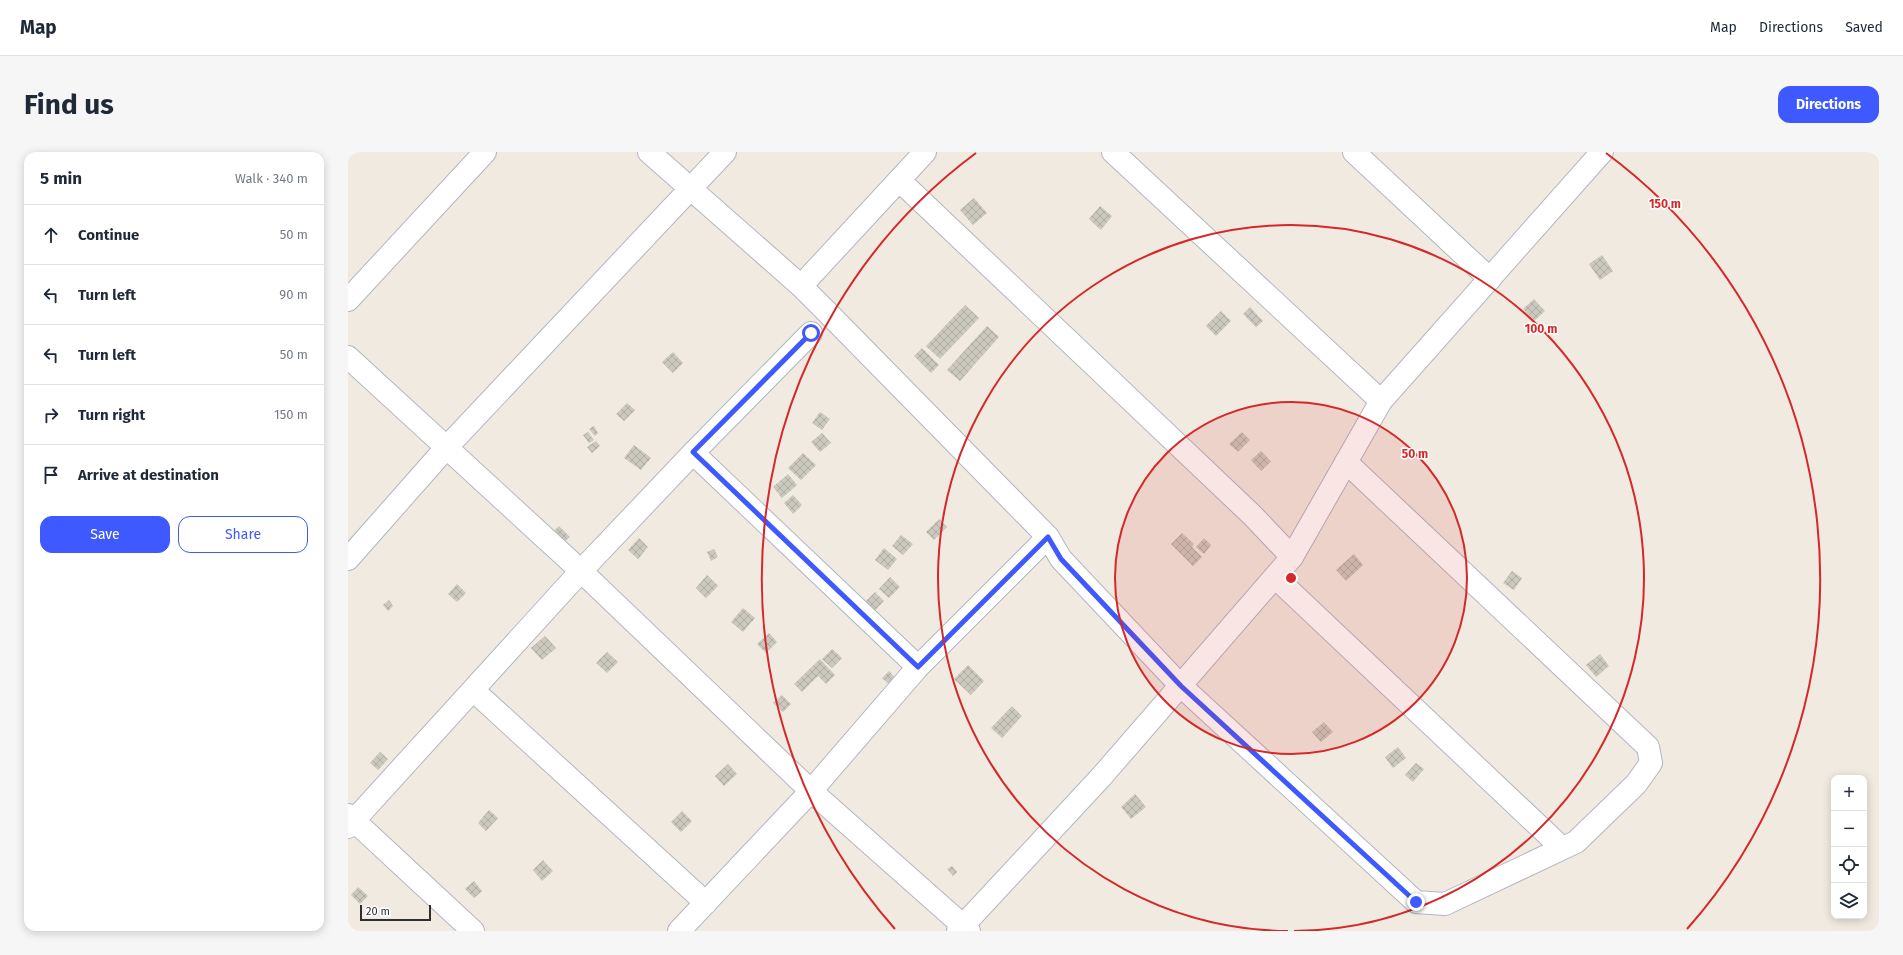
<!DOCTYPE html>
<meta charset="utf-8">
<style>
body{margin:0;font-family:"Fira Sans",sans-serif;background:#f6f6f7;color:#1f2937}
.controls{position:absolute;right:12px;bottom:12px;display:grid;overflow:hidden;border-radius:8px;box-shadow:0 2px 10px #0003}
.controls button{width:36px;height:36px;display:grid;place-items:center;padding:0;border:0;border-bottom:1px solid #e0e1e3;background:#fff;color:#1f2937;font:20px sans-serif}
.scale{position:absolute;left:12px;bottom:10px;width:71px;box-sizing:border-box;padding-left:4px;border:2px solid #2e2e2e;border-top:0;font-size:11px;line-height:14px;white-space:nowrap;color:#2e2e2e;-webkit-text-stroke:3px #fff;paint-order:stroke}
.stop{position:absolute;width:12px;height:12px;margin:-9px;border:3px solid #3e59ff;border-radius:50%;background:#fff}
.stop.end{background:#3e59ff;border-color:#fff;box-shadow:0 1px 4px #0008}
.list{margin:0;padding:0;list-style:none}
h2{display:flex;justify-content:space-between;align-items:center;height:52px;margin:0;padding:0 16px;font-size:17px}
h2 small{font-size:13px;font-weight:400;color:#747a83}
.list li{display:grid;grid-template-columns:26px 1fr auto;gap:12px;align-items:center;box-sizing:border-box;height:60px;padding:0 16px;border-top:1px solid #e0e1e3}
.list b{display:block;font-size:15px;white-space:nowrap}
.list em{font-size:13px;font-style:normal;color:#747a83}
.actions{display:flex;gap:8px;padding:12px 16px}
.actions a{flex:1;padding:9px 0;border:1px solid #3e59ff;border-radius:12px;text-align:center;font-size:14px;color:#3e59ff}
.actions .main{background:#3e59ff;color:#fff}
.icon{flex:none;width:22px;height:22px;fill:none;stroke:currentColor;stroke-width:2;stroke-linecap:round;stroke-linejoin:round}
.map{position:relative;flex:none;width:1531px;height:779px;overflow:hidden;border-radius:12px}
header{display:flex;align-items:center;gap:24px;box-sizing:border-box;height:56px;padding:0 20px;background:#fff;border-bottom:1px solid #e0e1e3}
header strong{font-size:19px}
nav{display:flex;gap:22px;margin-inline-start:auto;font-size:14px}
.intro{display:flex;align-items:center;justify-content:space-between;box-sizing:border-box;height:96px;padding:0 24px}
h1{margin:0;font-size:28px}
.button{padding:10px 18px;border-radius:12px;background:#3e59ff;color:#fff;font-size:14px;font-weight:700}
main{display:flex;gap:24px;padding:0 24px}
aside{flex:1;background:#fff;border-radius:12px;box-shadow:0 2px 10px #0003}
.map>svg:first-child{display:block}
</style>
<header>
<strong>Map</strong>
<nav><a>Map</a><a>Directions</a><a>Saved</a></nav>
</header>
<div class="intro"><h1>Find us</h1><a class="button">Directions</a></div>
<main>
<aside>
<h2>5 min<small>Walk · 340 m</small></h2>
<ul class="list">
<li><svg class="icon" aria-label="ahead" viewBox="0 0 24 24"><path d="M12 20V5M6 11l6-6 6 6"/></svg><div><b>Continue</b></div><em>50 m</em></li>
<li><svg class="icon" aria-label="left" viewBox="0 0 24 24"><path d="M17 20v-9H6M10 6l-5 5 5 5"/></svg><div><b>Turn left</b></div><em>90 m</em></li>
<li><svg class="icon" aria-label="left" viewBox="0 0 24 24"><path d="M17 20v-9H6M10 6l-5 5 5 5"/></svg><div><b>Turn left</b></div><em>50 m</em></li>
<li><svg class="icon" aria-label="right" viewBox="0 0 24 24"><path d="M7 20v-9h11M14 6l5 5-5 5"/></svg><div><b>Turn right</b></div><em>150 m</em></li>
<li><svg class="icon" aria-label="arrive" viewBox="0 0 24 24"><path d="M6 21V4h12l-3 4 3 4H6"/></svg><div><b>Arrive at destination</b></div></li>
</ul>
<div class="actions"><a class="main">Save</a><a>Share</a></div>
</aside>
<div class="map">
<svg width="1531" height="779" viewBox="0 0 1531 779">
<defs>
<pattern id="building-cross-hatch" width="8" height="8" patternUnits="userSpaceOnUse"><rect width="8" height="8" fill="#cbc8be"/><path d="M0 0l8 8M0 8l8-8" fill="none" stroke="#afaca4"/></pattern>
</defs>
<rect width="100%" height="100%" fill="#f0eae0"/>
<!-- building -->
<path fill="url(#building-cross-hatch)" d="M626,46L639,61L625,73L612,58Z
M752,54L764,64L753,78L741,67Z
M1254,103L1265,119L1252,128L1241,112Z
M1186,147L1197,159L1186,169L1175,157Z
M617,153L631,166L592,207L578,194Z
M902,155L915,169L908,175L895,162Z
M873,159L883,169L868,184L858,174Z
M639,174L651,185L612,229L599,218Z
M574,196L591,213L583,221L566,204Z
M325,200L335,211L325,221L314,210Z
M279,251L287,258L276,269L268,262Z
M472,260L482,267L474,278L464,271Z
M246,274L250,281L247,284L241,277Z
M240,280L246,288L241,291L235,283Z
M894,280L902,288L890,300L881,292Z
M474,281L483,291L472,300L463,290Z
M248,289L252,294L244,301L239,295Z
M286,293L303,306L293,318L276,306Z
M913,299L923,309L913,319L903,308Z
M455,301L468,313L453,328L440,316Z
M440,322L449,333L434,346L425,335Z
M445,343L454,353L445,362L436,351Z
M591,367L599,375L586,388L578,380Z
M211,374L222,385L210,395L201,384Z
M834,381L846,392L844,395L854,405L845,414L823,392Z
M553,383L565,392L555,403L544,394Z
M291,386L300,395L290,407L280,398Z
M856,386L863,393L856,402L848,395Z
M536,396L549,407L540,418L527,408Z
M366,397L370,405L363,409L359,400Z
M1006,402L1015,413L998,429L988,418Z
M1164,419L1174,426L1166,438L1155,431Z
M359,423L370,434L358,446L348,436Z
M542,425L552,435L541,446L531,437Z
M109,432L118,441L109,450L100,442Z
M527,440L536,449L522,463L513,454Z
M41,448L45,454L40,459L35,453Z
M395,456L407,466L395,480L383,470Z
M421,481L429,490L418,501L409,492Z
M197,484L208,496L194,508L183,496Z
M484,497L494,506L484,516L474,507Z
M259,500L270,510L259,521L248,511Z
M1252,502L1261,514L1248,525L1238,513Z
M472,507L487,523L478,532L470,524L454,540L446,532Z
M620,513L636,529L623,543L606,527Z
M541,519L548,527L542,533L534,526Z
M434,543L443,552L435,560L425,551Z
M664,554L674,564L654,586L643,576Z
M976,570L985,580L973,590L964,580Z
M1050,595L1058,606L1045,616L1037,605Z
M32,600L40,607L30,618L22,611Z
M1068,611L1076,617L1065,630L1057,623Z
M380,612L389,622L376,634L367,624Z
M787,642L798,655L783,667L773,655Z
M141,658L150,666L138,679L130,671Z
M334,659L344,669L333,680L323,670Z
M195,708L205,719L194,729L185,718Z
M604,714L609,720L605,724L599,717Z
M126,729L134,739L126,746L117,737Z
M10,735L20,744L12,752L3,743Z"/>
<g fill="none" stroke-linecap="round" stroke-linejoin="round">
<defs>
<path id="minor" d="M301,0L453,134L481,162L700,385L713,407L833,534L1068,750L1097,752L1228,690L1288,632L1303,611L1300,595L998,310
M765,0L1033,249
M1006,0L1142,127
M551,28L904,363L944,405
M453,134L577,0
M0,148L137,0
M0,205L233,419L463,639L621,779
M345,301L570,515
M0,407L98,296L377,0
M927,425L1214,696
M125,538L358,751
M0,663L125,779
M0,675L233,419L345,301L463,181
M331,779L463,639L570,515L700,385"/>
<path id="tertiary" d="M610,779L754,624L944,405L1033,249L1254,0"/>
</defs>
<!-- minor casing -->
<use href="#minor" stroke="#b4b5c2" stroke-width="24"/>
<!-- tertiary casing -->
<use href="#tertiary" stroke="#b4b5c2" stroke-width="24"/>
<!-- minor -->
<use href="#minor" stroke="#fff" stroke-width="22"/>
<!-- tertiary -->
<use href="#tertiary" stroke="#fff" stroke-width="22"/>
</g>
<g fill="none" stroke-linecap="round" stroke-linejoin="round">
<!-- route -->
<path stroke="#3e59ff" stroke-width="5" d="M463,181L345,300L570,515L700,385L713,407L833,534L1068,750"/>
</g>
<!-- distance rings -->
<circle cx="943" cy="426" r="176" fill="#d62828" fill-opacity=".12"/>
<g fill="none" stroke="#d62828" stroke-width="2">
<circle cx="943" cy="426" r="176"/>
<path d="M940 779A353 353 0 1 1 946 779"/>
<path d="M547 777A529 529 0 0 1 628 1M1258 1A529 529 0 0 1 1339 777"/>
</g>
<circle cx="943" cy="426" r="6" fill="#d62828" stroke="#fff" stroke-width="2"/>
<g font-size="12" text-anchor="middle" font-weight="bold" fill="#d62828" stroke="#fff" stroke-width="3" stroke-linejoin="round" paint-order="stroke">
<text x="1317" y="56">150 m</text>
<text x="1193" y="181">100 m</text>
<text x="1067" y="306">50 m</text>
</g>
</svg>
<div class="controls">
<button>+</button>
<button>−</button>
<button><svg class="icon" aria-label="locate" viewBox="0 0 24 24"><circle cx="12" cy="12" r="6"/><path d="M12 2v4M12 18v4M2 12h4M18 12h4"/></svg></button>
<button><svg class="icon" aria-label="layers" viewBox="0 0 24 24"><path d="M12 4l9 5-9 5-9-5zM3 14l9 5 9-5"/></svg></button>
</div>
<div class="scale">20 m</div>
<div class="stop" style="left:463px;top:181px"></div>
<div class="stop end" style="left:1068px;top:750px"></div>
</div>
</main>
